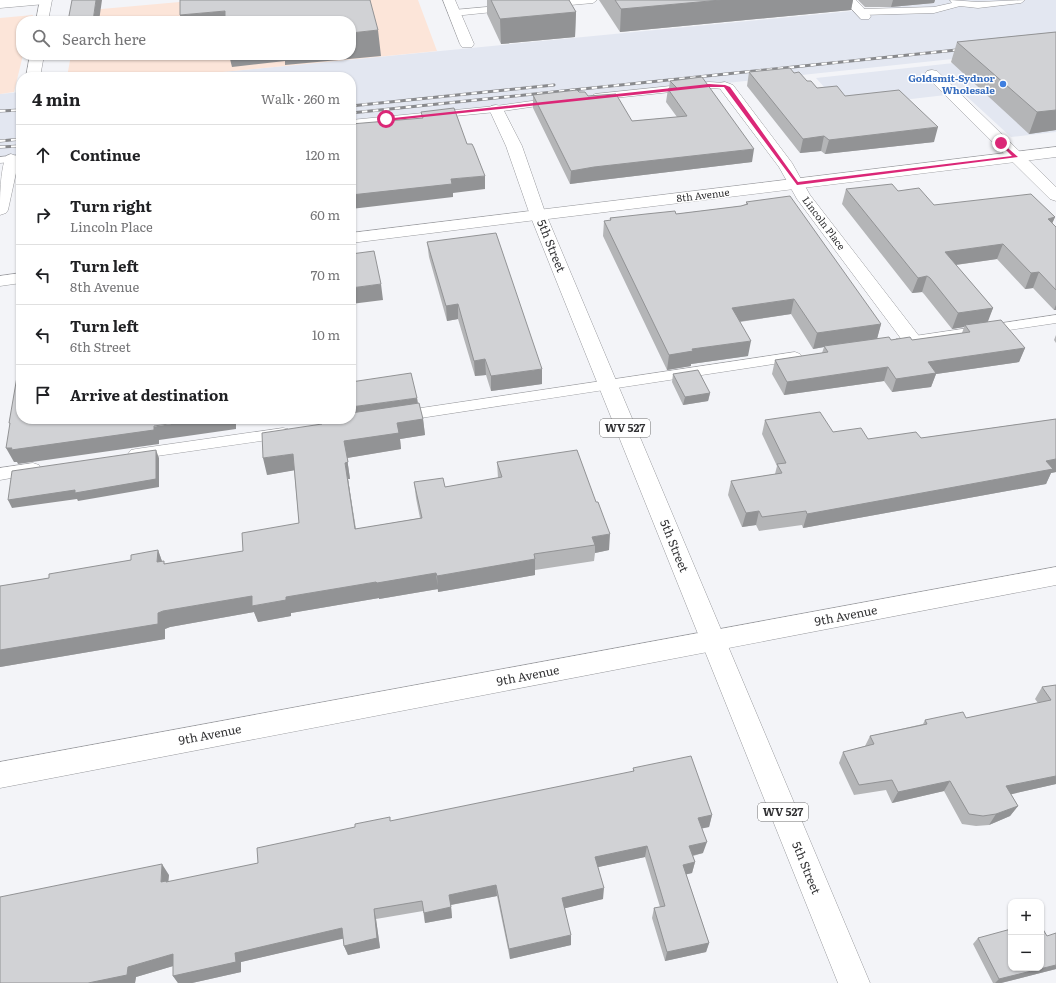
<!DOCTYPE html>
<meta charset="utf-8">
<style>
body{margin:0;font-family:Literata,serif;background:#f6f6f6;color:#202124}
.controls{position:absolute;right:12px;bottom:12px;display:grid;overflow:hidden;border-radius:8px;box-shadow:0 1px 3px #0004}
.controls button{width:36px;height:36px;display:grid;place-items:center;padding:0;border:0;border-bottom:1px solid #e0e0e0;background:#fff;color:#202124;font:20px sans-serif}
.stop{position:absolute;width:12px;height:12px;margin:-9px;border:3px solid #db2777;border-radius:50%;background:#fff}
.stop.end{background:#db2777;border-color:#fff;box-shadow:0 1px 4px #0008}
.list{margin:0;padding:0;list-style:none}
h2{display:flex;justify-content:space-between;align-items:center;height:52px;margin:0;padding:0 16px;font-size:17px}
h2 small{font-size:13px;font-weight:400;color:#757577}
.list li{display:grid;grid-template-columns:26px 1fr auto;gap:12px;align-items:center;box-sizing:border-box;height:60px;padding:0 16px;border-top:1px solid #e0e0e0}
.list b{display:block;font-size:15px;white-space:nowrap}
.list p{margin:0;font-size:13px;white-space:nowrap;color:#757577}
.list em{font-size:13px;font-style:normal;color:#757577}
.icon{flex:none;width:22px;height:22px;fill:none;stroke:currentColor;stroke-width:2;stroke-linecap:round;stroke-linejoin:round}
.map{position:relative;flex:none;width:1056px;height:983px;overflow:hidden}
.search{position:absolute;background:#fff;box-shadow:0 1px 3px #0004;left:16px;top:16px;width:340px;height:44px;display:flex;align-items:center;gap:10px;box-sizing:border-box;padding:0 14px;border-radius:16px;color:#757577;font-size:15px}
.panel{position:absolute;background:#fff;box-shadow:0 1px 3px #0004;left:16px;top:72px;width:340px;height:352px;border-radius:16px}
.map>svg:first-child{display:block}
</style>
<div class="map">
<svg width="1056" height="983" viewBox="0 0 1056 983">
<rect width="100%" height="100%" fill="#f3f4f8"/>
<!-- built -->
<path fill="#e3e7f1" d="M932,0H1056V48L351,123V77H171L935,3Z
M1056,52V132L1011,137L963,93L842,107L816,78Z
M21,92V158L0,160V94Z"/>
<!-- industrial -->
<path fill="#fce5d9" d="M202,0H418L437,51L171,77H67L71,55H351V21H77L79,11Z
M33,15L31,21H21V55H23L14,92L0,94V18Z"/>
<g fill="none" stroke-linecap="round" stroke-linejoin="round">
<defs>
<path id="service" d="M563,0H597L593,3L548,7L543,4L548,1Z
M950,0L978,2L1025,0L1021,3L978,8L960,6L934,13L861,15L856,12L861,9L934,7L952,3Z
M509,5L512,6V10L454,16L449,13L454,10Z
M709,82L725,83L730,86L725,89L709,88L595,100L590,97L595,94Z
M554,98L558,99L559,101L558,103L496,112L351,126V120L496,106Z
M21,155V161L0,163V157Z
M1056,315V323L901,346L896,345L894,342L896,339L901,338Z
M795,352L800,354L802,357L800,360L401,421L396,420L394,416L396,412L401,411Z
M283,428L288,429L291,433L288,437L136,459L131,458L128,454L131,450L136,449Z
M33,463L39,465L41,469L39,473L0,480V468Z"/>
<path id="minor" d="M40,0H52L48,21H36Z
M443,0H455L474,44L472,47H462L460,44Z
M843,0H856L871,16L869,19H861Z
M30,55H44L40,77H26Z
M932,70L937,71L1056,187V201L1050,199L927,77L925,74L927,71Z
M725,82L733,85L792,163L810,195L919,336L922,340L919,344L912,346L905,344L797,199L779,167L718,86L720,83Z
M496,105L501,106L503,109L522,146L546,215L544,219L538,220L532,219L530,215L506,146L489,109L491,106Z
M11,154L16,156L19,159L8,210L6,213L0,215C0,198 0,171 6,156Z
M1056,567V585L0,788V762Z"/>
<path id="tertiary" d="M0,0H51L45,4L0,8Z
M538,210L544,211L546,215L544,219L351,243V233Z
M21,273V283L0,286V276Z"/>
<path id="primary" d="M1056,147V157L548,219L870,983H838L530,215L532,211L538,210Z"/>
</defs>
<!-- service casing -->
<use href="#service" stroke="#999a9e" stroke-width="1"/>
<!-- minor casing -->
<use href="#minor" stroke="#999a9e" stroke-width="1"/>
<!-- tertiary casing -->
<use href="#tertiary" stroke="#999a9e" stroke-width="1"/>
<!-- primary casing -->
<use href="#primary" stroke="#999a9e" stroke-width="1"/>
<!-- service -->
<use href="#service" fill="#fff" fill-rule="evenodd"/>
<!-- minor -->
<use href="#minor" fill="#fff" fill-rule="evenodd"/>
<!-- tertiary -->
<use href="#tertiary" fill="#fff" fill-rule="evenodd"/>
<!-- primary -->
<use href="#primary" fill="#fff" fill-rule="evenodd"/>
<defs>
<path id="rail" d="M351,106L554,85
M0,111L21,110
M351,113L966,49
M0,141L21,139
M0,147L21,146"/>
</defs>
<!-- rail casing -->
<use href="#rail" stroke="#898a8d" stroke-width="3"/>
<!-- rail -->
<use href="#rail" stroke="#fff" stroke-width="2" stroke-dasharray="5.5" stroke-linecap="butt"/>
</g>
<!-- wall -->
<path fill="#b4b5b7" d="M487,0H569L576,12L575,37L501,44L487,14Z
M599,0H853L851,10L620,32Z
M858,0H935L934,3L891,7H865Z
M1056,32V130L1029,134L951,62L957,42Z
M749,72L794,73L817,88L845,96L934,142L825,154L821,151L800,153L747,86Z
M670,81L752,162L593,181L570,184L533,108V95L579,92L632,121L677,117L666,102L668,89L669,88Z
M846,189L898,191L934,205L1055,217L1052,223L1056,227V310H1054L1033,288L1025,289L997,259L956,265L993,308L987,322L1025,348L1019,362L936,374L931,387L892,392L884,381L784,395L772,374L775,360L822,353L824,347L813,349L791,314L740,322L748,356L691,364V366L667,370L603,236L604,221L610,220V218L676,214L741,206L746,204V202L881,324L877,338L891,340H912L962,333L964,327L952,329L924,294L922,292L912,293L842,204Z
M427,242L542,384L491,391L486,375L475,376L458,319L447,321L429,257Z
M1056,335V343L1054,340Z
M673,374L710,393L708,401L683,405L672,382Z
M417,398L418,403L423,419L425,435L400,439L401,449L347,458L350,479H348L356,529L420,518L416,498L414,482L445,487L498,478L497,462L609,550L595,553L594,561L535,570V575L438,592V589L379,599V598L291,613V616L258,622L254,612L170,627L165,629V639L0,667V586L49,578L131,560L158,550L162,561L165,564L243,551L299,523L294,470L267,475L322,424L328,420Z
M1056,419V472L1051,473L1046,484L803,528L802,525L759,531L756,525L742,527L728,495L731,481L775,474L777,466L762,434L765,420L868,439L921,438Z
M1056,685V784L1011,794L1018,806L1010,816L989,825L976,826L962,824L944,791L892,803L886,790L854,795L839,763L843,752L865,746L870,736L923,724L925,720L966,718L1038,703L1035,699L1042,687Z
M633,768L712,815L709,827L701,828L703,853L693,856L695,862L692,873L686,874L709,943L706,952L665,961L652,918L654,908L660,907L645,857L598,867L603,899L565,908L571,945L510,959L497,896L451,905L452,918L425,923L423,911L376,919L380,948L348,955L344,946L343,938L241,962V972L192,983H178L173,976V966L136,977L135,983H0L169,875L168,882L258,863L391,821L633,772Z
M1047,936L1056,969L1001,983H993L973,944L978,938Z"/>
<!-- shaded-wall -->
<path fill="#929395" d="M96,0H102L99,21H93Z
M721,0H853L851,10L620,32L621,9Z
M893,0H935L934,3L891,7Z
M225,11L227,21H181L180,15Z
M576,12L575,37L501,44L500,19Z
M378,30L381,56L285,65V61L232,67L229,55H351V33Z
M1056,110V130L1029,134L1037,112Z
M938,127L934,142L825,154L829,140Z
M824,136L821,151L800,153L803,139Z
M754,149L752,162L593,181L570,184L571,171L594,167Z
M485,176V189L453,193V197L351,209V195L451,179Z
M1055,217L1048,233V219Z
M1003,244L997,259L940,267L945,252Z
M1039,272L1033,288L1025,289L1031,273Z
M927,276L922,292L912,293L918,278Z
M381,284L383,300L351,304V288Z
M794,299L791,314L729,323L732,308Z
M458,304V319L447,321L446,306Z
M1056,305V310H1054Z
M993,308L987,324L965,325L964,327L952,329L958,313Z
M881,324L877,339L824,346V347L813,349L817,333Z
M751,341L748,356L691,364V366L667,370L669,355L692,349Z
M1025,348L1019,362L936,374L931,387L892,392L896,379L928,362Z
M485,359L486,375L475,376L474,361Z
M888,367L884,381L784,395L787,382Z
M542,369V384L491,391V376Z
M710,393L708,401L683,405L685,397Z
M417,398L418,406L351,415V407Z
M206,419H236V429L159,440V444L18,464L17,462H14L6,448Z
M423,419L425,435L400,439L401,449L347,458L350,479H348L358,545L345,463L344,441L397,423Z
M156,450L159,458V487L78,501L77,499L12,508L8,500Z
M293,454L296,470L267,475L263,458Z
M1056,459V472L1051,473L1046,484L803,528L807,514L1046,461Z
M759,511L756,525L742,527L746,513Z
M610,534L609,550L595,553V545L592,537Z
M158,550L164,567L157,562Z
M535,559V575L438,592L437,576Z
M436,573L438,589L379,599V598L291,613V616L258,622L254,612L170,627L165,629V639L0,667V650L158,613L163,611L252,596L286,597L376,582Z
M1056,776V784L999,797L1006,786Z
M950,781L944,791L892,803L898,792Z
M1018,806L1010,816L989,825L996,814Z
M712,815L709,827L695,830L698,818Z
M707,842L703,853L686,857L689,846Z
M647,846L645,857L594,868L595,857Z
M695,862L692,873L680,876L683,865Z
M162,864L169,875L168,884L161,882Z
M496,885L497,896L450,905L449,895Z
M604,888L603,899L562,909V898Z
M451,907L452,918L425,923L424,913Z
M374,909L376,919L380,948L348,955L344,946Z
M342,928L346,938L241,962V972L192,983H178L173,976L235,953Z
M571,935V945L510,959L509,949Z
M709,943L706,952L665,961L667,952Z
M173,954L180,964L136,977L135,983H88L128,967Z
M1056,965V969L1001,983H995L999,979Z"/>
<!-- building -->
<path fill="#d1d2d5" stroke="#929395" d="M72,0H96L93,21H68Z
M180,0H370L378,30L351,33V21H225V11L180,15Z
M491,0H569L576,12L500,19Z
M615,0H721L621,9Z
M1056,32V110L1037,112L957,42Z
M790,68L794,73L799,72L807,81H811L817,88L837,86L845,96L899,90L938,127L829,140L824,136L803,139L749,72Z
M702,77L754,149L594,167L571,171L533,95L577,90L579,92H585L588,96L616,94L632,121L687,116L668,89L677,88L670,81Z
M454,108L467,144H472L474,148L485,176L451,179L452,184L351,195V124L423,118L421,112Z
M892,184L898,191L919,188L934,205L1031,194L1055,217L1048,219L1056,227V290L1039,272L1031,273L1003,244L945,252L993,308L958,313L930,278L927,276L918,278L846,189Z
M790,196L881,324L817,333L794,299L732,308L751,341L692,349L693,351L669,355L604,221L611,220L610,218L646,214L675,211L676,214L741,206L748,204L746,202Z
M496,233L542,369L491,376L485,359L474,361L458,304L446,306L427,242Z
M374,251L381,284L351,288V254Z
M1001,320L1025,348L928,362L936,373L896,379L888,367L787,382L775,360L828,352L824,346L889,337L891,340L910,337L912,340L970,332L965,325Z
M698,370L710,393L685,397L673,374Z
M18,371H21V419H206L154,426V430L11,450L12,448H6L10,423H9Z
M411,373L417,398L351,407V382Z
M419,403L423,419L397,423L399,433L344,441L348,462L345,463L355,529L422,518L414,482L443,478L445,487L502,477L497,462L577,450L596,502H598L610,534L592,537L595,545L534,554L535,559L437,576L436,573L377,583L376,582L286,597V600L252,606V596L163,611L158,613V624L0,650V586L49,578V574L131,560V555L158,550L157,562L164,561V564L243,551L242,533L299,523L293,454L263,458L262,433L322,424V421L328,420V419H351V413Z
M820,412L833,432L861,428L868,439L916,432L921,438L1056,419V459L1046,461L1053,469L807,514L806,511L762,517L759,511L746,513L731,481L782,473L777,464L786,463L765,420Z
M156,450V479L75,493V490L8,500L12,471Z
M1056,685V776L1006,786L1018,806L996,814L983,816L969,814L950,781L898,792L892,780L859,785L843,752L874,744L870,736L927,724L925,720L963,712L966,718L1051,700L1042,687Z
M691,756L712,815L698,818L707,842L689,846L695,862L683,865L709,943L667,952L654,908L665,906L647,846L595,857L604,888L562,898L571,935L509,949L496,885L449,895L451,907L424,913L422,901L374,909L377,938L344,946L342,928L235,953L236,962L173,976V954L128,967L127,975L88,983H0V897L162,864L161,882L166,881V882L258,863L257,848L355,827V824L390,817V821L634,771L633,768Z
M1041,926L1047,936L1056,933V965L999,979L978,938L1011,929V968H1041Z"/>
<!-- route -->
<path fill="#db2777" d="M709,84L725,85L730,87L798,182L1012,156L1000,144L1001,142L1018,157L797,185L724,87H709L386,121L384,119Z"/>
<!-- markers -->
<circle fill="#3f7fe0" stroke="#fff" stroke-width="1.5" cx="1003" cy="84" r="4"/>
<g text-anchor="middle" stroke-width="3" stroke-linejoin="round" paint-order="stroke">
<!-- far-shop labels -->
<g font-size="10" font-weight="bold" fill="#366cbe" stroke="#fff" text-anchor="end">
<text x="995" y="82">Goldsmit-Sydnor<tspan x="995" dy="12">Wholesale</tspan></text>
</g>
<!-- far-street labels -->
<g font-size="10" fill="#323234" stroke="#fff">
<text transform="translate(703 195) rotate(-7)" y="4">8th Avenue</text>
<text transform="translate(824 223) rotate(53)" y="4">Lincoln Place</text>
</g>
<!-- shield labels -->
<g fill="#fff" stroke="#707071" stroke-width="1">
<rect x="600" y="419" width="50" height="18" rx="3"/>
<rect x="758" y="803" width="50" height="18" rx="3"/>
</g>
<g font-size="11" font-weight="bold" fill="#323234">
<text x="625" y="432">WV 527</text>
<text x="783" y="816">WV 527</text>
</g>
<!-- street labels -->
<g font-size="12" fill="#323234" stroke="#fff">
<text transform="translate(551 246) rotate(68)" y="4">5th Street</text>
<text transform="translate(674 546) rotate(68)" y="4">5th Street</text>
<text transform="translate(846 616) rotate(-11)" y="4">9th Avenue</text>
<text transform="translate(528 676) rotate(-11)" y="4">9th Avenue</text>
<text transform="translate(210 735) rotate(-11)" y="4">9th Avenue</text>
<text transform="translate(806 868) rotate(68)" y="4">5th Street</text>
</g>
</g>
</svg>
<div class="controls">
<button>+</button>
<button>−</button>
</div>
<div class="stop" style="left:386px;top:119px"></div>
<div class="stop end" style="left:1001px;top:143px"></div>
<div class="search"><svg class="icon" aria-label="search" viewBox="0 0 24 24"><circle cx="10" cy="10" r="6"/><path d="M15 15l6 6"/></svg>Search here</div>
<section class="panel">
<h2>4 min<small>Walk · 260 m</small></h2>
<ul class="list">
<li><svg class="icon" aria-label="ahead" viewBox="0 0 24 24"><path d="M12 20V5M6 11l6-6 6 6"/></svg><div><b>Continue</b></div><em>120 m</em></li>
<li><svg class="icon" aria-label="right" viewBox="0 0 24 24"><path d="M7 20v-9h11M14 6l5 5-5 5"/></svg><div><b>Turn right</b><p>Lincoln Place</p></div><em>60 m</em></li>
<li><svg class="icon" aria-label="left" viewBox="0 0 24 24"><path d="M17 20v-9H6M10 6l-5 5 5 5"/></svg><div><b>Turn left</b><p>8th Avenue</p></div><em>70 m</em></li>
<li><svg class="icon" aria-label="left" viewBox="0 0 24 24"><path d="M17 20v-9H6M10 6l-5 5 5 5"/></svg><div><b>Turn left</b><p>6th Street</p></div><em>10 m</em></li>
<li><svg class="icon" aria-label="arrive" viewBox="0 0 24 24"><path d="M6 21V4h12l-3 4 3 4H6"/></svg><div><b>Arrive at destination</b></div></li>
</ul>
</section>
</div>
